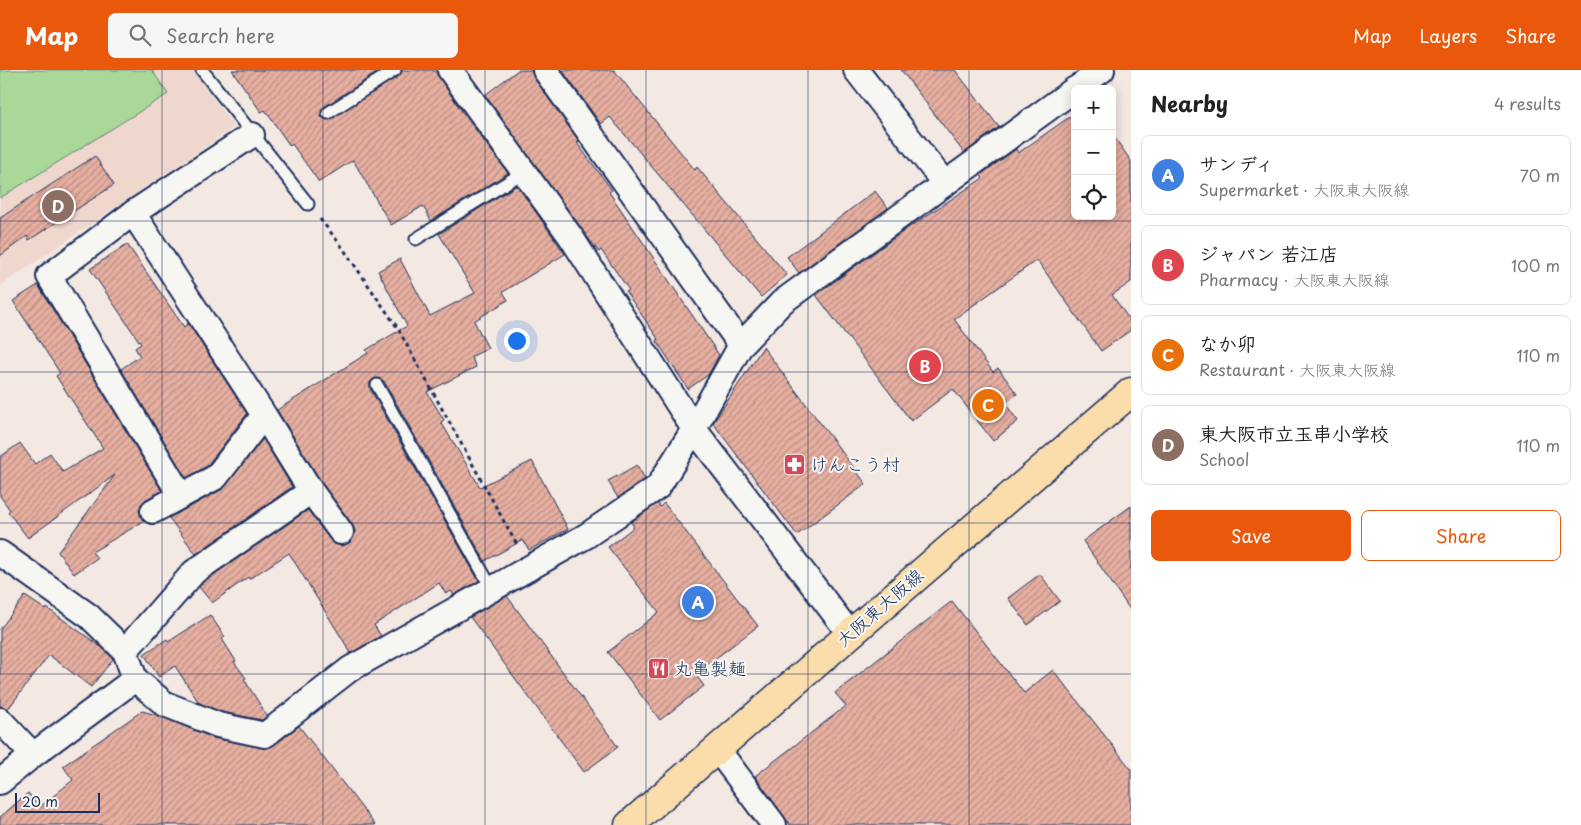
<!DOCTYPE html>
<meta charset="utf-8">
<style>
body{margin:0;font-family:"Playpen Sans","Klee One",sans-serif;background:#f6f6f6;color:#222}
.controls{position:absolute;right:15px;top:15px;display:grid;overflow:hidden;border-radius:8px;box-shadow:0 2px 12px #0003}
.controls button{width:45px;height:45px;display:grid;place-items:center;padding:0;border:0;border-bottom:1px solid #e0e0e0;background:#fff;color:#222;font:25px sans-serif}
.scale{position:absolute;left:15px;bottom:12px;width:85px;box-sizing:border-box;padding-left:5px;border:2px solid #1b2f5e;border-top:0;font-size:14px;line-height:18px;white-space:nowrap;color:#1b2f5e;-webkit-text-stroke:4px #f6f6f2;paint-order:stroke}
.you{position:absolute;left:516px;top:270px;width:18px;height:18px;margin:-12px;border:4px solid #fff;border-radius:50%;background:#1a73e8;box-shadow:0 0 0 8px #1a73e833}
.badge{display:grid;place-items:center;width:32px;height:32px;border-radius:50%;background:#ea580c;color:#fff;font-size:16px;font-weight:700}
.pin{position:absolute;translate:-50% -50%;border:2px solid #fff;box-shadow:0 1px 5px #0006}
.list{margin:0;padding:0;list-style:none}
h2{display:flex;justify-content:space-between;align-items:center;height:65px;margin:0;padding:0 20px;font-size:21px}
h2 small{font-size:16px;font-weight:400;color:#767676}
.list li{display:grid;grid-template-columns:32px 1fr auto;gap:15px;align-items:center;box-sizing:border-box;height:80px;margin:0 10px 10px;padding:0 10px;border:1px solid #e0e0e0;border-radius:8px}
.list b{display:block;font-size:19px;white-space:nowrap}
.list p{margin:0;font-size:16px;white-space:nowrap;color:#767676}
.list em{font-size:16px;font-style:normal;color:#767676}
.actions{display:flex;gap:10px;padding:15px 20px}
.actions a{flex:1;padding:11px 0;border:1px solid #ea580c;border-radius:8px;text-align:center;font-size:18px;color:#ea580c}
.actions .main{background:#ea580c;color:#fff}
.icon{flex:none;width:28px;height:28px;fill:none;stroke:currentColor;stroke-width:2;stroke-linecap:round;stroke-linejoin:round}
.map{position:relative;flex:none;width:1131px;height:755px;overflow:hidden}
header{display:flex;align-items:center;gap:30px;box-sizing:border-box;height:70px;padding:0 25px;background:#ea580c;color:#fff}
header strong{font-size:24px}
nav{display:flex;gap:28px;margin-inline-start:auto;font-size:18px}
.search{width:350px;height:45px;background:#f6f6f6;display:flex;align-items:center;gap:12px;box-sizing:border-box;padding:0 18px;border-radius:8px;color:#767676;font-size:19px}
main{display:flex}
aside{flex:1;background:#fff}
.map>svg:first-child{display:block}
</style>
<header>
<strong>Map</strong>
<div class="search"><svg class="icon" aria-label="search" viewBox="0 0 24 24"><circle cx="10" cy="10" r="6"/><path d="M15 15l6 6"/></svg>Search here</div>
<nav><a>Map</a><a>Layers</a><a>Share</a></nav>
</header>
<main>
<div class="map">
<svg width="1131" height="755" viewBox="0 0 1131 755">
<defs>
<pattern id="building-hatch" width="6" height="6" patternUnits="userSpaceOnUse" patternTransform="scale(1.25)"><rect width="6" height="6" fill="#e7afa0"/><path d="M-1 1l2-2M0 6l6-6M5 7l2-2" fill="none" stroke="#ba8f86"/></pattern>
</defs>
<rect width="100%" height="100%" fill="#f3e8e2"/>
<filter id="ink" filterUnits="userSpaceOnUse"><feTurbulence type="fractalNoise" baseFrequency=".02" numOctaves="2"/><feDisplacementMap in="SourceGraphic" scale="10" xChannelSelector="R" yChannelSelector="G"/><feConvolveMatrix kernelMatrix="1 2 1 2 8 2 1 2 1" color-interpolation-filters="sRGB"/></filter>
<g filter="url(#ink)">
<!-- built -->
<path fill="#efd7ce" d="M0,0H193L234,57L0,216Z"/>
<!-- green -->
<path fill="#a9d898" stroke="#62847b" d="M0,0H152L168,24L0,128Z"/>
<!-- building -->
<path fill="url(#building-hatch)" stroke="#1b2f5e" d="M232,0H381L324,37L321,43V47L328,50L399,6L402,0H434L463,43L508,103L431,151L423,136L391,155L353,90L319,112L292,74L290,76L265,40L261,42Z
M518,0H531L534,8L579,71L577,73L612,120L609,122L719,285L708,305L688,319L656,270L658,269L626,222L629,220L601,180L599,182L589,169L485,25Z
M562,0H614L695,100L697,97L787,205L761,227L610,47L601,54Z
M901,0H955L999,57L964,83Z
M1075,43V146H1112V64L1131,91V212L1112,225L1131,252V260L1101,281L1037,190L954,249L993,302L998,298L1017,324L1005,333L1018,351L993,371L953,319L911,351L816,225L905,160L983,108L980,105L1016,79L1018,83Z
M95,86L114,115L29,170L27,166L0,186V148Z
M517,115L565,184L503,222L508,230L474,251L488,278L471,287L476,297L427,322L444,350L441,352L480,417L532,391L568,459L529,480L523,470L485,491L384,311L377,308L370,312V319L479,511L454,525L451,521L446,524L439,513L374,555L381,566L351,583L289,483L249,509L248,507L212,533L199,517L203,512L308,440L330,470L335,474L343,476L349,473L353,468L355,461L352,454L322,413L277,340L368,283L366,280L407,256L378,201L400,189L430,246L475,223L439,164Z
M875,121L888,138L799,203L787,187Z
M127,174L184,257L188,253L247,344L207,396L186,408L121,299L140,286L135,278L141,274L90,199Z
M38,215L162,421L146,429L141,434L139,441L144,451L92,482L97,488L74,504L58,482L115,405L28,468L8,442L10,440L0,426V387L20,373L35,394L50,383L63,402L103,378L56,306L60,303L13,231Z
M763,277L866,414L797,465L713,353Z
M263,369L292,417L196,484L169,448L223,419Z
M637,395L645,409L618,428L608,411Z
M658,433L660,437L664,433L758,556L695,604L704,616L660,650L608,582L659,542L608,477L634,457L631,452Z
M1131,436V541L1083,471Z
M1040,504L1060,531L1028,555L1008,528Z
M25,526L46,540L47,538L104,579L113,589L91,617L49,585L8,639L0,637V559Z
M507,526L618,677L584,702L470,547Z
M952,531L1024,623L1053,600L1131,699V755H790L755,706L846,636L835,623Z
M210,545L225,567L222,569L236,591L234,592L246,608L244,609L267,646L262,650L222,642L199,633L175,596L159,607L144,584L167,569L168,572Z
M142,641L157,645L213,668L263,678L273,676L299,656L375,755H0V747L28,723L40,737L73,710L63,696Z"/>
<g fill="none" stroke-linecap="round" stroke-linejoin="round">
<defs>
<path id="lane" d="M202,0L308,134
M328,43L395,0
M416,169L524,102
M377,315L492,519"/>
<path id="street" d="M450,0L571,167L694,359L850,564
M545,0L741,275
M856,0L945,114
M1076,19L1102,0
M133,143L264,345L216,407L153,441
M264,345L311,421L341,462
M181,426L49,206L133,143L252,65
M0,483L89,546L125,581L135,609L165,634L218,655L265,665L350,599L586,466L658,417L694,359L741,275L782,232L1075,19
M125,581L194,502L311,421
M0,650L33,685
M718,680L774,755
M0,712L33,685L135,609"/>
<path id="primary" d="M629,755L1131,322"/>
</defs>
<!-- lane casing -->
<use href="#lane" stroke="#1b2f5e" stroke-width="15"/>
<!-- street casing -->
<use href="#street" stroke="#1b2f5e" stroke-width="28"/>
<!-- primary casing -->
<use href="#primary" stroke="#1b2f5e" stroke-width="31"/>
<!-- path -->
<path stroke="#1b2f5e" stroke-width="3" stroke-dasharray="4 4" stroke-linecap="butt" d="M320,149L340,174L397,257L517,475"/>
<!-- lane -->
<use href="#lane" stroke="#f6f6f2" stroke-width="11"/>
<!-- street -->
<use href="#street" stroke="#f6f6f2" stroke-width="24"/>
<!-- primary -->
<use href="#primary" stroke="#faddab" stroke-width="28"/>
</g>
</g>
<!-- grid -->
<path fill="none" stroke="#1b2f5e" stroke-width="1" stroke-opacity="0.55" d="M162,0V755M323,0V755M485,0V755M646,0V755M808,0V755M969,0V755M0,151H1131M0,302H1131M0,453H1131M0,604H1131"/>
<!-- icons -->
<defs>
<symbol id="pharmacy-square" viewBox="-11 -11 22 22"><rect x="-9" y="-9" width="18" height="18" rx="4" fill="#d1495b" stroke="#f6f6f2"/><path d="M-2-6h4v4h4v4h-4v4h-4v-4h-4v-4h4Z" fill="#fff"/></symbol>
<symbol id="restaurant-square" viewBox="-11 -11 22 22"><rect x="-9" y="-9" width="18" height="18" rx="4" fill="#d1495b" stroke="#f6f6f2"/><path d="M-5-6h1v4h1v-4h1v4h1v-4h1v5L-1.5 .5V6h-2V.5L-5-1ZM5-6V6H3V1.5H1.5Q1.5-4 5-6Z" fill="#fff"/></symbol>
</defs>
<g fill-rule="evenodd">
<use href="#pharmacy-square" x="782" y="382" width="25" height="25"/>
<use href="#restaurant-square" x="646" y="586" width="25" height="25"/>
</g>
<g text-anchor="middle" stroke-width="4" stroke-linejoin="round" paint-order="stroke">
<!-- poi labels -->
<g font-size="18" fill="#1b2f5e" stroke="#f6f6f2" text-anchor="start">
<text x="810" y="401">けんこう村</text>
<text x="674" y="605">丸亀製麺</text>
</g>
<!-- street labels -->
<g font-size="18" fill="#1b2f5e" stroke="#f6f6f2">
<text transform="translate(880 538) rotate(-41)" y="6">大阪東大阪線</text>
</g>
</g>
</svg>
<div class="controls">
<button>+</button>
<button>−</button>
<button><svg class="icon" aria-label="locate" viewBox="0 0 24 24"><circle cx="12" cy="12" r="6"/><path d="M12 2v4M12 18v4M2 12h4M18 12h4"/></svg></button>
</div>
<div class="scale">20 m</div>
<div class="you"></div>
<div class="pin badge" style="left:698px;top:532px;background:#3f7fe0">A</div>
<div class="pin badge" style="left:925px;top:296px;background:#e0444e">B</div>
<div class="pin badge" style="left:988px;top:335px;background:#e8710a">C</div>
<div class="pin badge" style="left:58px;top:136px;background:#8d6e63">D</div>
</div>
<aside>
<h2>Nearby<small>4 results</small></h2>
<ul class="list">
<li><span class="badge" style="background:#3f7fe0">A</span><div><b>サンディ</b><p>Supermarket · 大阪東大阪線</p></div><em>70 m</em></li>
<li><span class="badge" style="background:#e0444e">B</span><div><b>ジャパン 若江店</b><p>Pharmacy · 大阪東大阪線</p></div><em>100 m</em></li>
<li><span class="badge" style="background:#e8710a">C</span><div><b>なか卯</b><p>Restaurant · 大阪東大阪線</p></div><em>110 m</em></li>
<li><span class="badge" style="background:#8d6e63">D</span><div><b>東大阪市立玉串小学校</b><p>School</p></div><em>110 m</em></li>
</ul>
<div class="actions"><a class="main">Save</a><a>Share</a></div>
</aside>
</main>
